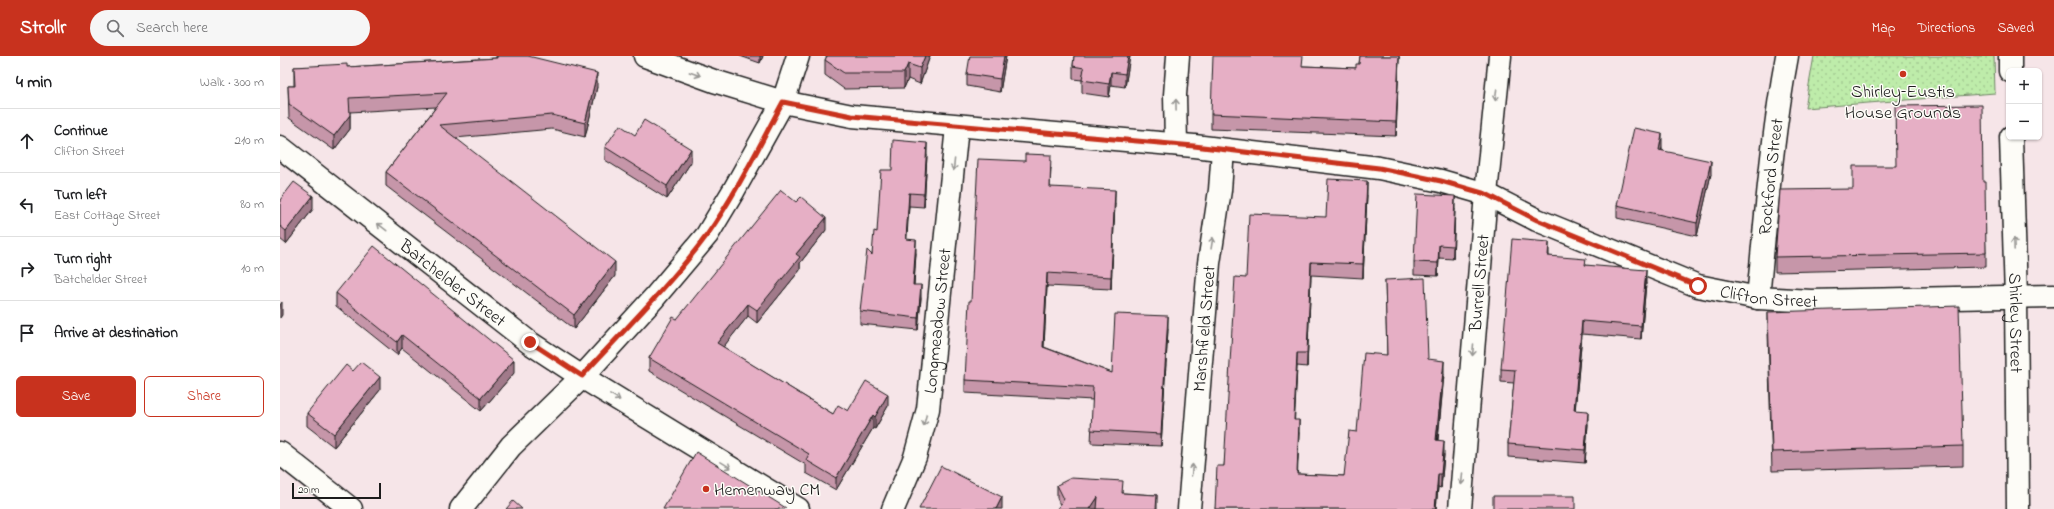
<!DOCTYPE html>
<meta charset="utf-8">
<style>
body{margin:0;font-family:"Indie Flower",sans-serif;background:#f6f6f6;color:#202124}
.controls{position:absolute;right:12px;top:12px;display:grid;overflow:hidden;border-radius:6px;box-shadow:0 1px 3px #0004}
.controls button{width:36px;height:36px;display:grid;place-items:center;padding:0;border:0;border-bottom:1px solid #e0e0e0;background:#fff;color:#202124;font:20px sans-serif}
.scale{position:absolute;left:12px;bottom:10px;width:89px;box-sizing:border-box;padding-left:4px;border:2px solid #1c1c1c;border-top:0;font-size:11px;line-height:14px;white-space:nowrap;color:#1c1c1c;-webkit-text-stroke:3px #fdfcf7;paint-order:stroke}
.stop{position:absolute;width:12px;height:12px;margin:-9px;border:3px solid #c8321e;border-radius:50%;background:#fff}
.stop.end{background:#c8321e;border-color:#fff;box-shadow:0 1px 4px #0008}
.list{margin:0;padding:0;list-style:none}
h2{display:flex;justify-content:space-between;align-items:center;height:52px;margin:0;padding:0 16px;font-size:17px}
h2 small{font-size:13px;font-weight:400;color:#757577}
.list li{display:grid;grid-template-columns:26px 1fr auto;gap:12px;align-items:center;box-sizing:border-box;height:64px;padding:0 16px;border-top:1px solid #e0e0e0}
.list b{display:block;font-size:15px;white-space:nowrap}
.list p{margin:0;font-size:13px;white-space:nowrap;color:#757577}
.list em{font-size:13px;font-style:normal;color:#757577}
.actions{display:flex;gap:8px;padding:12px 16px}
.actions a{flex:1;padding:9px 0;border:1px solid #c8321e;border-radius:6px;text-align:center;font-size:14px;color:#c8321e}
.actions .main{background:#c8321e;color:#fff}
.icon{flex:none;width:22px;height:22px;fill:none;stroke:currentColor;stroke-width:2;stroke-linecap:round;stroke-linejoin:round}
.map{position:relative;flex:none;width:1774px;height:453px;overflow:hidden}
header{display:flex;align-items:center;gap:24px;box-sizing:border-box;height:56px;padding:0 20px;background:#c8321e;color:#fff}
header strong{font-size:19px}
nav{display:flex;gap:22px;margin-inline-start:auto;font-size:14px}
.search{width:280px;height:36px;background:#f6f6f6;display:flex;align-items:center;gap:10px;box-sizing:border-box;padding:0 14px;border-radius:22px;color:#757577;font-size:15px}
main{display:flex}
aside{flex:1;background:#fff}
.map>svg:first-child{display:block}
</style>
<header>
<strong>Strollr</strong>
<div class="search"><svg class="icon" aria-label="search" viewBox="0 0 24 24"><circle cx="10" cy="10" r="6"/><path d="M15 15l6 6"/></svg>Search here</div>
<nav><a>Map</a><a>Directions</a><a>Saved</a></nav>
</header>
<main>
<aside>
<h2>4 min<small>Walk · 300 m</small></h2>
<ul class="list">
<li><svg class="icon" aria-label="ahead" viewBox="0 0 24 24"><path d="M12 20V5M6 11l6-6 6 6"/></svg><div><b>Continue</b><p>Clifton Street</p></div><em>210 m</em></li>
<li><svg class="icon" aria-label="left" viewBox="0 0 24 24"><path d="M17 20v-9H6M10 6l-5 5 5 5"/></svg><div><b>Turn left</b><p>East Cottage Street</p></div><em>80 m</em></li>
<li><svg class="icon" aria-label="right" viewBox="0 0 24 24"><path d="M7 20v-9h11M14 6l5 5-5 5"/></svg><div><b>Turn right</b><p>Batchelder Street</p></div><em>10 m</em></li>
<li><svg class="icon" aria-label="arrive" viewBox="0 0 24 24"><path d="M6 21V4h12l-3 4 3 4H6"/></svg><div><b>Arrive at destination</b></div></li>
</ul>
<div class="actions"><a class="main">Save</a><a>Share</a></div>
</aside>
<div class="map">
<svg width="1774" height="453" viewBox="0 0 1774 453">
<defs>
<pattern id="grass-dots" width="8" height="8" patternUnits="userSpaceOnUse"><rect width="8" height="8" fill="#beecaa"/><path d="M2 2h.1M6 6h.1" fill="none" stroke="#a3ca92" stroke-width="1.8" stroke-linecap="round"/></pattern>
</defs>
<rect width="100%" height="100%" fill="#f6e5e8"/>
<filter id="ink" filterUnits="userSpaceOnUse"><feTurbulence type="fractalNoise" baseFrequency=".025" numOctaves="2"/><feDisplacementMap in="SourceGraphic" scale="8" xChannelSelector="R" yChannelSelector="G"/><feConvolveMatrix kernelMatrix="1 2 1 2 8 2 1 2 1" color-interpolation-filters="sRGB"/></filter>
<g filter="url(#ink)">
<!-- grass -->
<path fill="url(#grass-dots)" stroke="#6d8463" d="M1534,0H1714L1715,37L1525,52Z"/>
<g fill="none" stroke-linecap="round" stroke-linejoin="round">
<defs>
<g id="minor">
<path id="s1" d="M365,0L434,25L503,46L572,60L914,90L1099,112L1161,125L1206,138L1257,164L1418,230L1478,242L1531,245L1774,240"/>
<path d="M1730,0V15"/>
<path id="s2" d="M1731,81L1736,241L1738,453"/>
<path d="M896,88L895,39L898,0"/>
<path id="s3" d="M0,91L250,287L302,321L518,453"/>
<path id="s4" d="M1478,242C1486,161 1492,80 1507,0"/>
<path d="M0,397L71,453"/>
<path d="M181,453L231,390L302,321L374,242L427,179L454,134L503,46L518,0"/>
<path id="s5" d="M613,453L635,401L648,353L677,71"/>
<path id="s6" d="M909,453L929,207L940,134L943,94"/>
<path id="s7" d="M1180,453L1206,138L1220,0"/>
</g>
</defs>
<!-- minor casing -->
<use href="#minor" stroke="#1c1c1c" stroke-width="25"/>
<!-- minor -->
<use href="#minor" stroke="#fdfcf7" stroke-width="22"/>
</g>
<!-- wall -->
<path fill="#c696a9" stroke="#1c1c1c" d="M216,0H248L317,31L305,81L272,73L175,82L335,220L294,273L106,130V116L156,51L70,56V73L54,94L9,62L8,30H14V11H67L216,2Z
M460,0H483L480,7Z
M547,0H650L640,28L628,23L624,32L564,33L545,19V4Z
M726,0L720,36L687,30V18Z
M794,0H850L845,31L831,29L829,41L802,37V24L793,23V10Z
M1080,0H1119L1116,80L931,73V58L1023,10L1076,12L1079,8Z
M325,91L411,106L387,143L325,104Z
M1382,91V94L1431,118L1417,180L1337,162V149Z
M647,99L644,151L629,150L626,183L636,197L634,229L641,242L638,274L580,268V255L597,176L612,114Z
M771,112L770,131L835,147L831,233L767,230L764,291L832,317L888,273L881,390L811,387L813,344L685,337V324Z
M1703,126L1706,197V211L1495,216V201L1573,133Z
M1087,139L1083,222L1031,219L1027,311L1017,310L1014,364L1019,377L1017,418L1064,420L1077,376L1107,299L1105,224L1148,303L1164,318L1158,385L1164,399L1161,432L1158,431L1156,453H935L944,410L966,222L1046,161Z
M0,144L33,153L6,188L0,183Z
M516,146L546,174L520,207V214L477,267L468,260L443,291L553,358L568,355L608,350L595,373L593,372L556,434L526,417V409L369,315V302L397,263Z
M1175,153L1173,203L1159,202L1158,220L1134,219V206Z
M1269,200L1306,209L1366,227L1361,283L1302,278L1295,354L1308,368L1305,407L1228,401V388L1234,327L1221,326V313Z
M56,237L234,317L201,355L122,292L117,299L56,250Z
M1488,256L1683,390V410L1492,415L1488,276Z
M73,315L100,334L54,391L27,370V357Z
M777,429L843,437L877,439V453H777L780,449L777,442Z"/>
<!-- shaded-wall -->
<path fill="#a17a8a" stroke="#1c1c1c" d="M480,0H483L480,7Z
M645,0H650L640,28V12Z
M724,0H726L720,36V23Z
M848,0H850L845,31V18Z
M1119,0L1116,80V66Z
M628,8V23L624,32V17Z
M831,16V29L829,41V28Z
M317,17V31L305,81V67Z
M70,59V73L54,94V80Z
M1382,78V91L1379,106V94Z
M647,87V99L644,151V138Z
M411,93V106L387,143V130Z
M1431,105V118L1417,180V167Z
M1087,125V139L1083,222V208Z
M835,134V147L831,233V221Z
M629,137V150L626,196V183Z
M33,140V153L6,188V175Z
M1175,140V153L1173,203V190Z
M546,162V174L520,207V214L477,267V254L516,198Z
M636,184V197L633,241V229Z
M1269,186V199L1268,213V200Z
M1159,189V202L1158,220V207Z
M335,206V220L294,273V259Z
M1031,206V219L1027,311V297Z
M1366,214V227L1361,283V270Z
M767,217V230L763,304V291Z
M641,229V242L638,274V262Z
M2,246V259L0,262V249Z
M468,248V260L437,299V287Z
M888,260V273L881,390V378Z
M1302,265V278L1294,367V354Z
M122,279V292L117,299V286Z
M1017,297V310L1014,377V364Z
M234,304V317L201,355V342Z
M1164,305V318L1156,398V384Z
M100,321V334L54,391V378Z
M608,338V350L595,373V361Z
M1308,355V368L1305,407V394Z
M593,359V372L556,434V422Z
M1019,364V377L1017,431V418Z
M1164,385V399L1161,432V418Z
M1158,418V431L1156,453H1155Z
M722,441V453H716Z
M818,441V453H810Z"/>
<!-- building -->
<path fill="#e6afc5" stroke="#1c1c1c" d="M217,0H248L317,17L305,67L272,59L159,69L335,206L294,259L106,116L167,37L69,42L70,59L54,80L9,48L8,30H15L14,11L67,8V11L217,2Z
M547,0H645L640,12L628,8L624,17H564L545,4Z
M690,0H724L720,23L687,18Z
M794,0H848L845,18L831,16L829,28L802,24L804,12L793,10Z
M933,0H1023L1022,10L1076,12V8H1079L1080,0H1119L1116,66L931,58Z
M1702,49L1703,126H1705L1706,197L1495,201L1500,134L1573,133V110H1616L1615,50Z
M364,64L411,93L387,130L325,91L340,69L355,79Z
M1354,72L1382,78L1379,94L1431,105L1417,167L1337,149Z
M613,84L647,87L644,138L629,137L626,183L636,184L633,229H641L638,262L580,255L587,194L592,199L594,175L597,176L601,114H612Z
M745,98L771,99L770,131L835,134L831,221L767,217L763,291L832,317L835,258L888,260L881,378L811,374L813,331L685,324L689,245H691L698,103L745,105Z
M1048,123L1087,125L1083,208L1031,206L1027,297H1017L1014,364H1019L1017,418L1064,420L1069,375L1077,376L1084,297L1107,299L1105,224L1145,222L1148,303L1164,305L1156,384L1164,385L1161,418H1158L1155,453H935L937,410H944L955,221L966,222L969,158L1046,161Z
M14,126L33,140L6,175L0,170V144Z
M501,134L516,146L521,141L546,162L516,198L520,201L477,254L468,248L437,287L553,358L558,349L568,355L586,325L608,338L595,361L593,359L556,422L526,404L529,398L369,302L393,261L397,263Z
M1137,138L1175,140L1173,190L1159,189L1158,207L1134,206Z
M1232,183L1269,186L1268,200L1306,203L1305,209L1366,214L1361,270L1302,265L1294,354L1308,355L1305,394L1228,388L1235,314L1221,313Z
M94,190L234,304L201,342L122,279L117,286L56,237Z
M1679,250L1683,390L1492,396L1488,256Z
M81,306L100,321L54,378L27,357L66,309L73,315Z
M416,396L506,452L505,453H383Z
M661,410L722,441L716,453H639Z
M791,422L843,425L842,437L877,439L876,453H817L818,441L810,453H777L784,443L777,429Z
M1213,440H1295V453H1213Z
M233,445L242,453H226Z"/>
<!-- one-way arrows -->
<defs><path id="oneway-shaft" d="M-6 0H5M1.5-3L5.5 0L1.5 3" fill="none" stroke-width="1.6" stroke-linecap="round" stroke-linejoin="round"/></defs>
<g stroke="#989794">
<use href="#oneway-shaft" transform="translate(415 18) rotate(20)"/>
<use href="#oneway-shaft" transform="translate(1216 39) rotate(96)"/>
<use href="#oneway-shaft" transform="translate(896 49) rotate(-91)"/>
<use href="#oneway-shaft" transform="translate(674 109) rotate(96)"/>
<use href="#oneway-shaft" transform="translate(102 171) rotate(-142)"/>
<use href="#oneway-shaft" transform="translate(932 187) rotate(-81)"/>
<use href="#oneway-shaft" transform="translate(1734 188) rotate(-92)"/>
<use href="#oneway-shaft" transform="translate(1193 294) rotate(95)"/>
<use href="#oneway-shaft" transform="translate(335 341) rotate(31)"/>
<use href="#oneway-shaft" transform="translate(645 364) rotate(104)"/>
<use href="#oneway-shaft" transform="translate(446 409) rotate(31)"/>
<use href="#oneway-shaft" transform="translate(912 414) rotate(-85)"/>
<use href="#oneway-shaft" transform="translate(1182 423) rotate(95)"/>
</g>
</g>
<g fill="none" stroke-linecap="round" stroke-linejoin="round" filter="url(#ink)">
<!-- route -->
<path stroke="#c8321e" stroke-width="5" d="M250,286L302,320C344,274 390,229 427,179C456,138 479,90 503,46L572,60L914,90L1099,112L1161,125L1206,138L1257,164L1418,230"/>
</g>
<!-- markers -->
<g fill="#c8321e" stroke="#fdfcf7" stroke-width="1.5">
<circle cx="1623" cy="18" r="4"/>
<circle cx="426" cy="433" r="4"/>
</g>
<g text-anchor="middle" stroke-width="3" stroke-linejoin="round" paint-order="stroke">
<!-- poi labels -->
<g font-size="18" fill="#1c1c1c" stroke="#fdfcf7">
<text x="1623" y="41">Shirley–Eustis<tspan x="1623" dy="21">House Grounds</tspan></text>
<text x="434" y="439" text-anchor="start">Hemenway CM</text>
</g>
<!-- street labels -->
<g font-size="18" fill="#1c1c1c" stroke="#fdfcf7">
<text dy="6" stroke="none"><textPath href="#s4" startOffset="122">Rockford Street</textPath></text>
<text dy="6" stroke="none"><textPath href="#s7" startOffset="227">Burrell Street</textPath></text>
<text dy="6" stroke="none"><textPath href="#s3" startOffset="220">Batchelder Street</textPath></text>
<text dy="6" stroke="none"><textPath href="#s1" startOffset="1159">Clifton Street</textPath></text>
<text dy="6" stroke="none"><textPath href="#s5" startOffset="195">Longmeadow Street</textPath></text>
<text dy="6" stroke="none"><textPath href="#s2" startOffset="186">Shirley Street</textPath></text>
<text dy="6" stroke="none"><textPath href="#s6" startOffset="181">Marshfield Street</textPath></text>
</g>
</g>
</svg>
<div class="controls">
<button>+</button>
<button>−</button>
</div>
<div class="scale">20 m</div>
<div class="stop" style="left:1418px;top:230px"></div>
<div class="stop end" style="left:250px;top:286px"></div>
</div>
</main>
